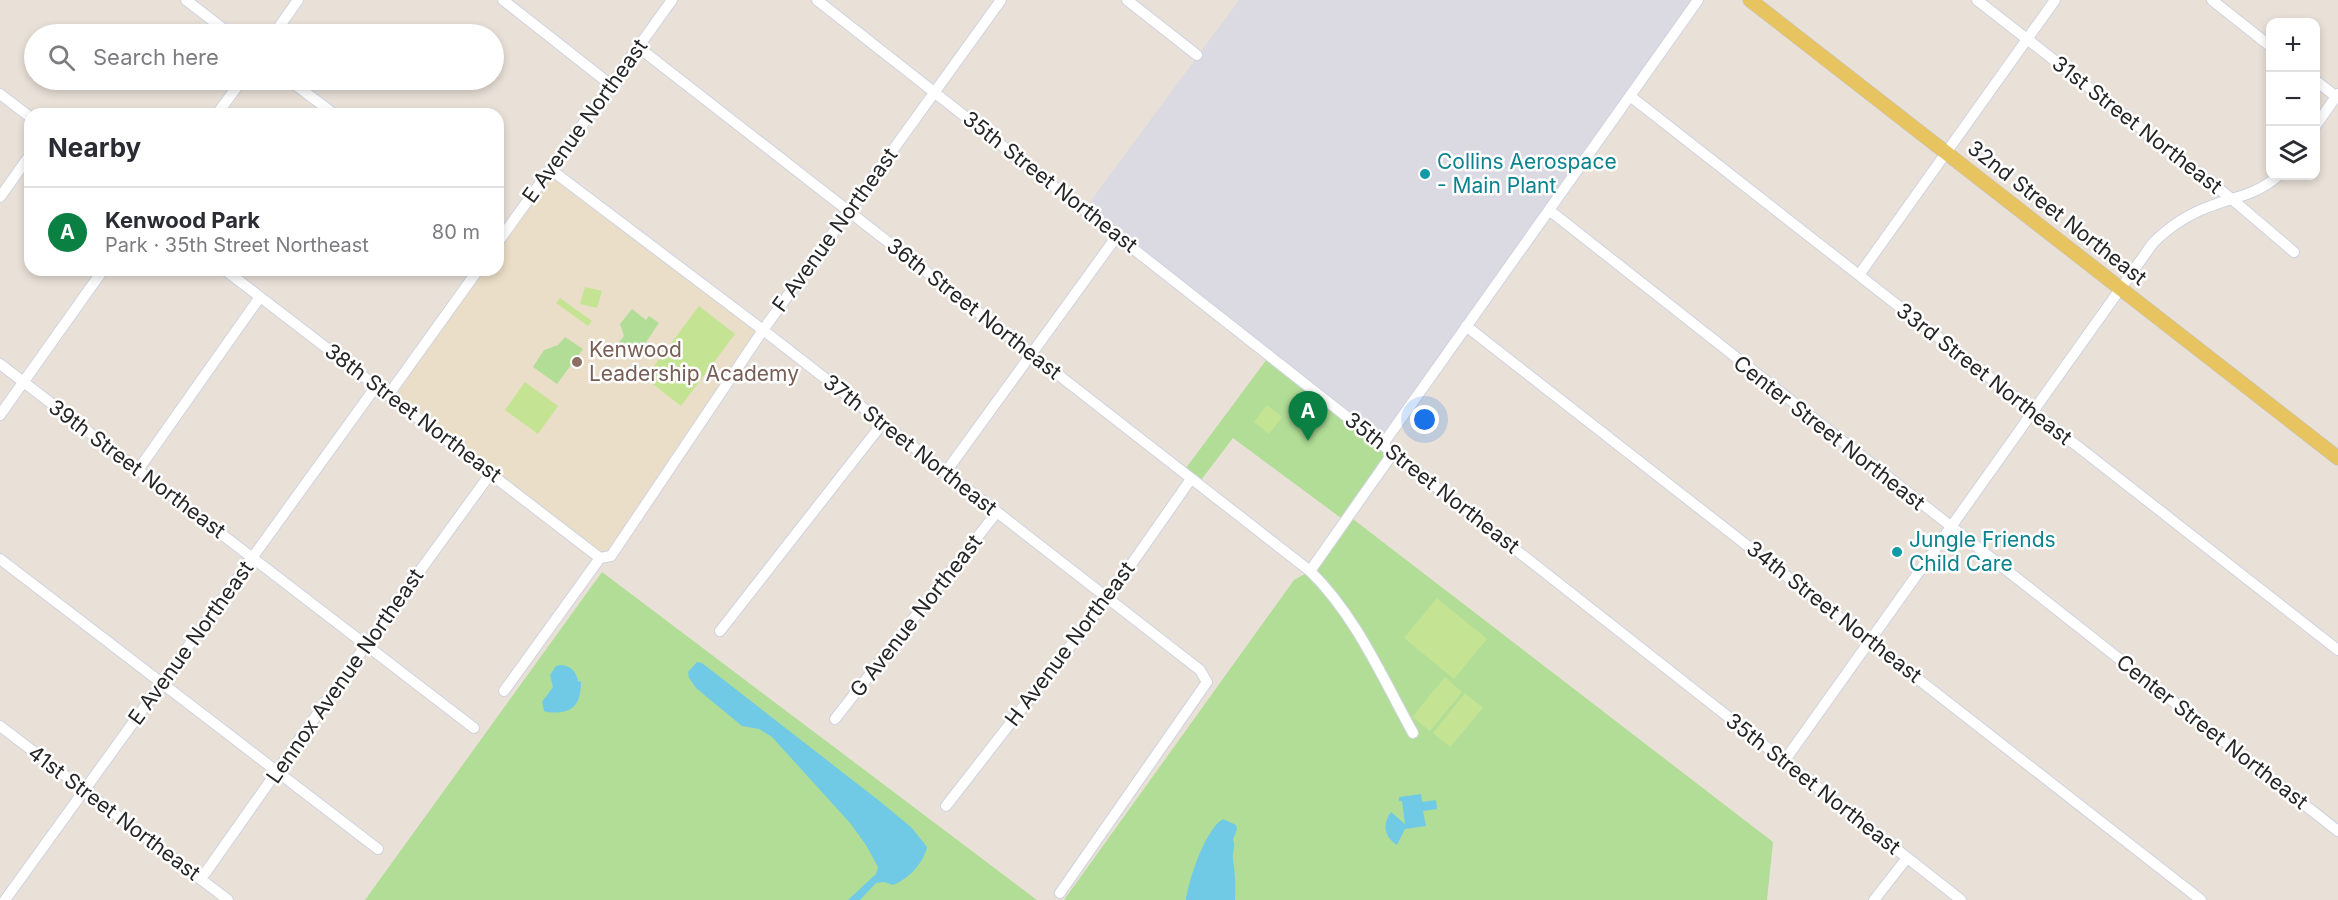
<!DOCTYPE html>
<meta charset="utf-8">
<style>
body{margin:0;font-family:Inter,sans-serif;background:#f2f2f3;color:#2b2b33}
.controls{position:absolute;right:18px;top:18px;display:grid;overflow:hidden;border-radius:12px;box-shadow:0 3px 9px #0003}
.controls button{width:54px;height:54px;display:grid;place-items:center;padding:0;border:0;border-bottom:2px solid #e1e1e2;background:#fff;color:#2b2b33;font:30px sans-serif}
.you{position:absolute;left:1425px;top:420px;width:21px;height:21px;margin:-15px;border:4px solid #fff;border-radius:50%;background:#1a73e8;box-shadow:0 0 0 9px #1a73e833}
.badge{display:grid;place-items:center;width:39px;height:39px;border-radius:50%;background:#0b8043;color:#fff;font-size:20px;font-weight:700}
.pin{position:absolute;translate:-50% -50px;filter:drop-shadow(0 2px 3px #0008)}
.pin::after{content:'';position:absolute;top:32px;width:21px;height:18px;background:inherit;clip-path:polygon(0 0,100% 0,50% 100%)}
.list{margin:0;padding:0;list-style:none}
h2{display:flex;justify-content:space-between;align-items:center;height:78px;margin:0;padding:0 24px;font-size:26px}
h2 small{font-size:20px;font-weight:400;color:#7c7c81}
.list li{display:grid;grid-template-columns:39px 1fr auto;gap:18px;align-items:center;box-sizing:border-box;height:90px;padding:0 24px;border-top:2px solid #e1e1e2}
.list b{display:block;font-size:22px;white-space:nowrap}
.list p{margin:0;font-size:20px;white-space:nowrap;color:#7c7c81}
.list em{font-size:20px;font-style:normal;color:#7c7c81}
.icon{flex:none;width:33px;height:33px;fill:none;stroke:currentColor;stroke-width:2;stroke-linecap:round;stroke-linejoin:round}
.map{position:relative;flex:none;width:2338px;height:900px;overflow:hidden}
.search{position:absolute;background:#fff;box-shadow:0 3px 9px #0003;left:24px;top:24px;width:480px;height:66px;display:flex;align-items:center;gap:15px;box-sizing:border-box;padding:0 21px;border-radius:33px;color:#7c7c81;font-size:22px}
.panel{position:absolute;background:#fff;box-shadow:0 3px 9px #0003;left:24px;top:108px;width:480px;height:168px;border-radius:18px}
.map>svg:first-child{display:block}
</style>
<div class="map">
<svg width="2338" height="900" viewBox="0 0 2338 900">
<rect width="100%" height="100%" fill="#e9e1d8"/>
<!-- industrial -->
<path fill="#dbd9e1" d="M1239,0H1698L1383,444L1084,210Z"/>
<!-- education -->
<path fill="#eadec8" d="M550,175L763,330L611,556L600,558L389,394L478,270H498V242Z"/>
<!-- green -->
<path fill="#b1dd97" d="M632,309L646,320L649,316L659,323L640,351L627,356L615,347L624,336L620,324Z
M565,337L583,349L557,384L533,367L544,350L558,345Z
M1270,355L1393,453L1349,516L1773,842L1767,900H1064L1294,580L1310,571L1345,521L1233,438L1198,484L1183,472Z
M602,572L1037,900H365Z"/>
<!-- pitch -->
<path fill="#c4e493" d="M585,287L602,291L597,308L580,304Z
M560,298L592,321L588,326L556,303Z
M699,306L735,334L681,406L645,378Z
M525,382L558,406L538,434L505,410Z
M1267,405L1282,417L1269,434L1254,422Z
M1437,598L1487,639L1454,679L1404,638Z
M1445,677L1462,692L1430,731L1412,717Z
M1465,693L1483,708L1450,747L1433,733Z"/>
<!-- water -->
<path fill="#70cae6" d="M697,662L702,663L882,803L912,828L927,847C924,863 907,880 893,885L884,882L876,883L860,900H848L876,874L878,867L866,845L850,823L772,737L759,729L742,726L696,688L689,678L688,672Z
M561,665C571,666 576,671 578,681L581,682C581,706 571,715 547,712L544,711L542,702L553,687L550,675L556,666Z
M1421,794L1422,802L1436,800L1437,809L1423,811L1426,826L1405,829L1397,845C1384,837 1382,824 1391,812L1405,824L1402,801H1399V797Z
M1223,819L1236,825L1237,829L1233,840C1236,847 1232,852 1233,859C1235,873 1236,886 1235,900H1186C1188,881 1206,828 1223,819Z"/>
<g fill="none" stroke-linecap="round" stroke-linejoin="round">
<defs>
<path id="minor" d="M186,0L230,34
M503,0L611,85
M817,0L1961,900
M1127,0L1197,55
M1977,0L2233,200L2294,252
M2212,0L2270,46
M274,34L298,0
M638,47L1310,571C1356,616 1382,677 1413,733
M289,80L334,114
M2316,81L2338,98
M0,94L30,117
M1630,96L2338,650
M217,114L242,80
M2316,125L2338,94
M550,169L763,330L1200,670L1207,682L1060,893
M0,197L30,155
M1549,210L2338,831
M498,242L672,0
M225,270L600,558
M1859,275L2055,0
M1466,326L2201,900
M0,364L474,728
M389,394L478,270
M0,415L103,270
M1383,444L1698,0
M138,470L260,297
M945,473L1117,236
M0,559L378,849
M1310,571L1393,453
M720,631L882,424
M504,691L600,558L611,556L763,330L1001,0
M835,719L997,512
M0,726L228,900
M1785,760L2153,243C2170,226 2188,214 2211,206C2237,196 2256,195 2278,176
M946,806L1107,599L1191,479
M201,879L366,645L491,473
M5,900L377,385
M1874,900L1907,858"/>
<path id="major" d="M1750,0L2338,458"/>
</defs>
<!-- minor casing -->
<use href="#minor" stroke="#ced2df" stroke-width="12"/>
<!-- major casing -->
<use href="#major" stroke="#c2c2c2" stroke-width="15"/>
<!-- minor -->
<use href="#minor" stroke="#fff" stroke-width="10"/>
<!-- major -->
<use href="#major" stroke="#e7c45f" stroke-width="14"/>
</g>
<!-- markers -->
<g fill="#0f9aa8" stroke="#fff" stroke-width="2">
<circle cx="1425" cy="174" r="6"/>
<circle cx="1897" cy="552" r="6"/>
</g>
<circle fill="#8d6e63" stroke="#fff" stroke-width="2" cx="577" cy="362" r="6"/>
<g text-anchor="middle" stroke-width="5" stroke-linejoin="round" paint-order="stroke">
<!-- street labels -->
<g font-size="21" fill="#262626" stroke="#fff">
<text transform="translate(585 121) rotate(-54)" y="7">E Avenue Northeast</text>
<text transform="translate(2137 125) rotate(38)" y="7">31st Street Northeast</text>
<text transform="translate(1050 182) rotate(38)" y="7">35th Street Northeast</text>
<text transform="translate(2057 213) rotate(38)" y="7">32nd Street Northeast</text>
<text transform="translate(835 230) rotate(-54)" y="7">F Avenue Northeast</text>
<text transform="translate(974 309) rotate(38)" y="7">36th Street Northeast</text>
<text transform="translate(1984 374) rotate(38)" y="7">33rd Street Northeast</text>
<text transform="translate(413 413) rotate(37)" y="7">38th Street Northeast</text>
<text transform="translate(1829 433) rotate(38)" y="7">Center Street Northeast</text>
<text transform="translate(910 445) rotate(38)" y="7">37th Street Northeast</text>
<text transform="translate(137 469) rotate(37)" y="7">39th Street Northeast</text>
<text transform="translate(1432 483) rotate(38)" y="7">35th Street Northeast</text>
<text transform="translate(1834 612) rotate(38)" y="7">34th Street Northeast</text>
<text transform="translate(916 616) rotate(-52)" y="7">G Avenue Northeast</text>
<text transform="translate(191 643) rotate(-54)" y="7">E Avenue Northeast</text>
<text transform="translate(1070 644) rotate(-53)" y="7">H Avenue Northeast</text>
<text transform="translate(345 676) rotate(-55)" y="7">Lennox Avenue Northeast</text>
<text transform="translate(2212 732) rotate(38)" y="7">Center Street Northeast</text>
<text transform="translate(1813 784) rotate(38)" y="7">35th Street Northeast</text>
<text transform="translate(114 813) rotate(37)" y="7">41st Street Northeast</text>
</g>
<!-- culture labels -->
<g font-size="21" fill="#0d838f" stroke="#fff" text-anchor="start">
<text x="1437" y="169">Collins Aerospace<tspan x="1437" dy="24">- Main Plant</tspan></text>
<text x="1909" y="547">Jungle Friends<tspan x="1909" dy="24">Child Care</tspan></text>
</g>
<!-- education labels -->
<g font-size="21" fill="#785e54" stroke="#fff" text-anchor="start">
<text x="589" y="357">Kenwood<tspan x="589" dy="24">Leadership Academy</tspan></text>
</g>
</g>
</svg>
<div class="controls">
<button>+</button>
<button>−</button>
<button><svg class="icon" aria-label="layers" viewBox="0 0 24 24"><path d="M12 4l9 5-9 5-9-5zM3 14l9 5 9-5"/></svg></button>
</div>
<div class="you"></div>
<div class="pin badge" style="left:1308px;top:441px">A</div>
<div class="search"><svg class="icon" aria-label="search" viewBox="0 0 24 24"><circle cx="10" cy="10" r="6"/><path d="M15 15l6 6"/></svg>Search here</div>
<section class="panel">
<h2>Nearby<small></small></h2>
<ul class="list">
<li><span class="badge">A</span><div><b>Kenwood Park</b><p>Park · 35th Street Northeast</p></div><em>80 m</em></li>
</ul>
</section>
</div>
